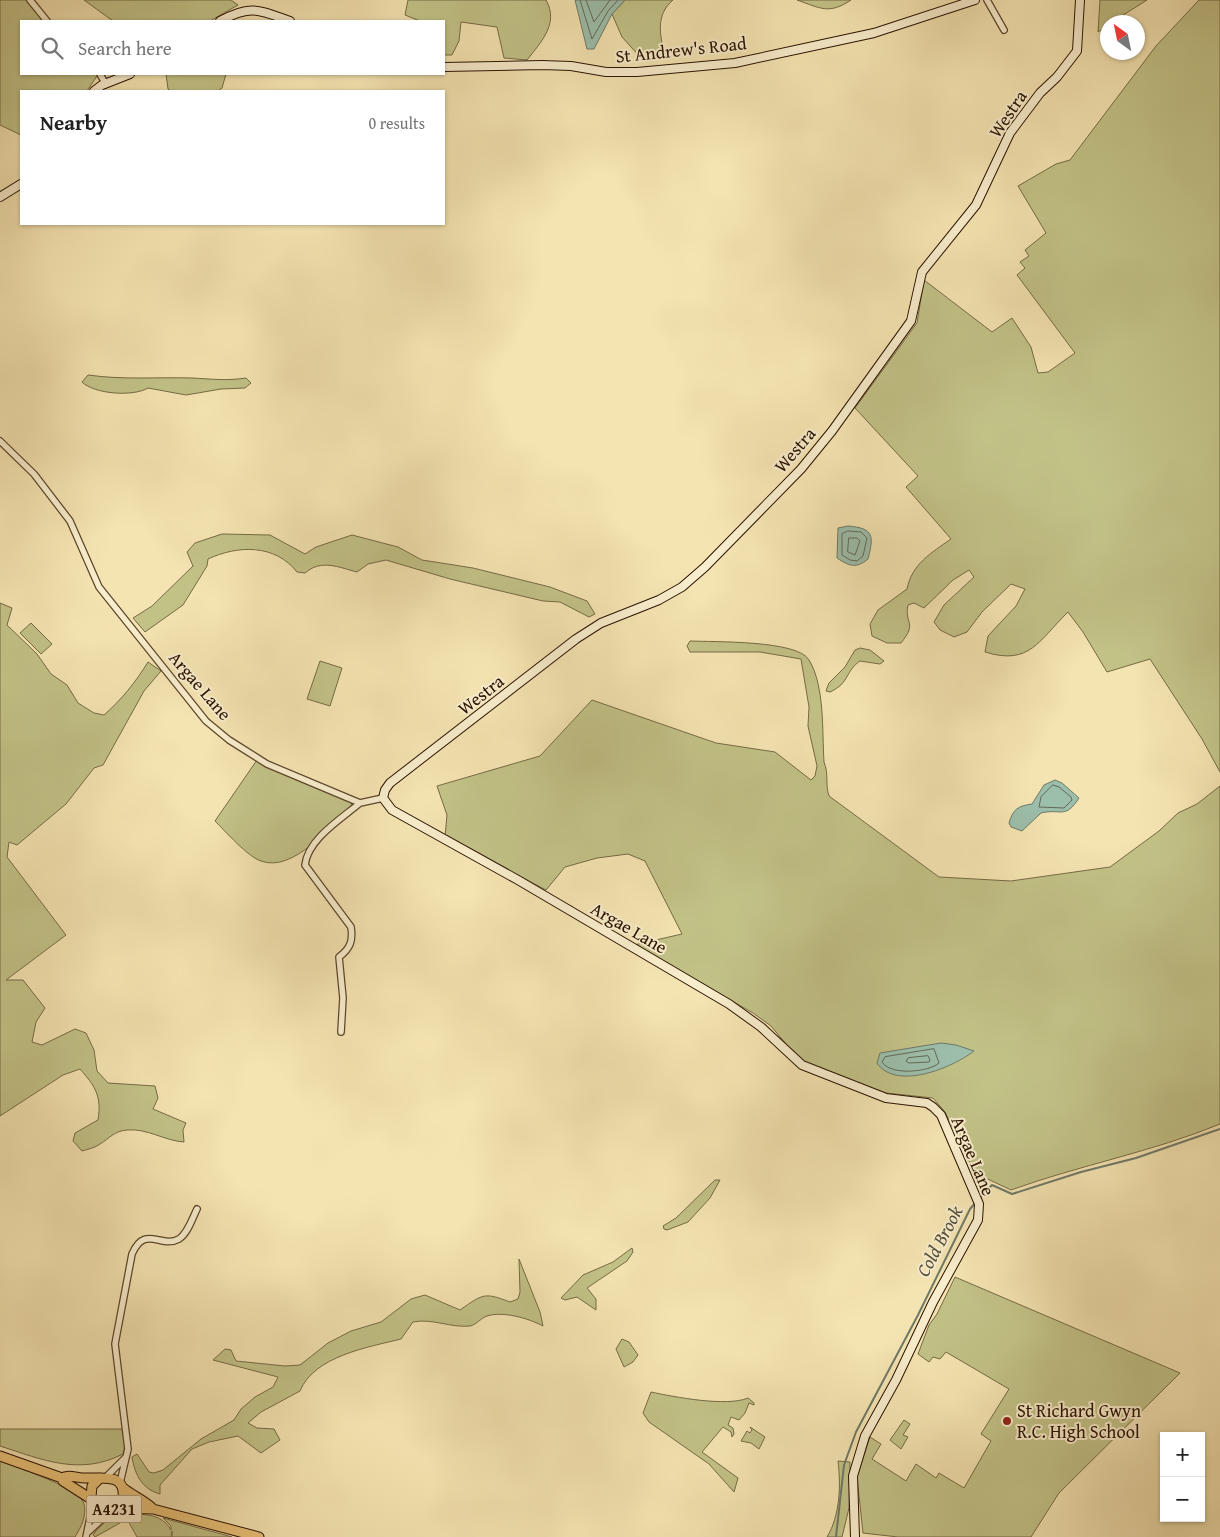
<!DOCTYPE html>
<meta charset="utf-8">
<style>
body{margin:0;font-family:"Gentium Book Plus",serif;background:#f6f6f6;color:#222}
.controls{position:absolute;right:15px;bottom:15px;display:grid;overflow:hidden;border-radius:0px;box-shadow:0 1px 4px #0004}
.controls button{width:45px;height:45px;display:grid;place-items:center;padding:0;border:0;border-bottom:1px solid #e0e0e0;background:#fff;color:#222;font:25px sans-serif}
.compass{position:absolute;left:1100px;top:15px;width:45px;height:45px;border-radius:50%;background:#fff;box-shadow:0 1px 4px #0004;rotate:327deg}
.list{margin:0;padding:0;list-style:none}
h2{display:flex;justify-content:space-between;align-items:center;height:65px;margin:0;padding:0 20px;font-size:21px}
h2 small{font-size:16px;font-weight:400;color:#767676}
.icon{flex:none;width:28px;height:28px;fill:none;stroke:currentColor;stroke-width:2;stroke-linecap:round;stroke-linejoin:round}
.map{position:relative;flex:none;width:1220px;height:1537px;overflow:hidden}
.search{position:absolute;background:#fff;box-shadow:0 1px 4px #0004;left:20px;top:20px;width:425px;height:55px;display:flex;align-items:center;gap:12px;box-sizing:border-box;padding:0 18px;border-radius:0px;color:#767676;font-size:19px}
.panel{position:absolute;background:#fff;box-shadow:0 1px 4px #0004;left:20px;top:90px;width:425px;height:135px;border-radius:0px}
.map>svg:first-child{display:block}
</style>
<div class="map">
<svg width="1220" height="1537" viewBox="0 0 1220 1537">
<rect width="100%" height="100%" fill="#f4e4b1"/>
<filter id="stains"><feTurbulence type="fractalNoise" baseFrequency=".004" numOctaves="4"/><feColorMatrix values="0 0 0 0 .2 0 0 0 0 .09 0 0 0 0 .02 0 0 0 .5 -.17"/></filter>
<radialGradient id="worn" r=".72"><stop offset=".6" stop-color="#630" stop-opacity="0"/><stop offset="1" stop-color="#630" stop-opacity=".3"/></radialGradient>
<!-- green -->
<path fill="#c2c287" stroke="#766a44" d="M0,0H27L44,21H21V74H96L97,76L87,91H21V135L0,125Z
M84,0H231L238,5L210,21H113Z
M408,0H546C559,23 542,41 527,60L504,58L497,27L461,22L459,41L452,55H444V21H420L405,15Z
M625,0H673C655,15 660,36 665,56L641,58L622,37L612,14Z
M797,0H851C829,15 820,8 797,0Z
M1100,0H1147L1112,22H1108L1107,26L1098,32Z
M1199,0H1220V772L1202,739L1150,659L1107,672L1083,632L1068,612C1039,640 1030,666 985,652L988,636L1016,606L1025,589L1011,584L982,612L967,632L954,637L940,630L934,622L944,605L974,577L969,570L953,580L924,608L914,603L908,605C904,624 918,622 901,643H887L872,636L870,624L878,610L907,589C912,564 931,553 951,539L906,487L918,476L855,408L917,323L924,280L992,332L1012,318L1031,347L1038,373L1048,372L1075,353L1017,275L1025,268L1020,262L1029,256L1025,250L1046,233L1018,186L1056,164L1070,160L1156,46Z
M166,74H226L222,88L218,91H171L168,89Z
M88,375C123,380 157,377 192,378C212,379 226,381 246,378L251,383L245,388L221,389L186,395L148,388C133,397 94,394 82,382Z
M222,534L270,535L305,554L316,547L352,535L398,547L422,560L473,568L550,587L587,601L595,614L589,617L560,602L543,601L450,579L386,560L368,564L357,572C338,567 321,559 305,573L297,572C275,544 238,545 208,559L207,566L183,605L145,632L133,618L152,606L193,566L187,552L195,543Z
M0,603L12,608L7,625L37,654L51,674L67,685L78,703L94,713L104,715C122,699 135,683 148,662L161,671L144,691L103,765L94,768L66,804L17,845L9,842L7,857L66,935L6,980H23L45,1008L36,1022L32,1042L42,1045L75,1029L86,1033L94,1050L97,1071L108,1083L155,1086L158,1098L153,1109L186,1123L183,1130L184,1142C165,1141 147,1128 127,1130C114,1131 110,1138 100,1144C95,1148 88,1149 82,1151L73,1141L75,1133L98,1120C102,1096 95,1086 80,1069L63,1075L0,1116Z
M31,623L52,644L41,654L20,633Z
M690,641C713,642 798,640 809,660C825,686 822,732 824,762C829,774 825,784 829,796L939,877L1011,881L1110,867L1159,831L1178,813L1197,804L1220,786V1124C1152,1152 1080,1165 1011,1190L975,1173L945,1112L933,1098L886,1093L802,1063L771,1026L753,1013L634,945L682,934L645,861L628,854L597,858L565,867L546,890L445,837L447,815L437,786L540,756L592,700L716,743L775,752L811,780L815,776L817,766L808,726L809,707L801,659L760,652H690L687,646Z
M860,648L870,650L884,661L880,664L860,661C845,671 850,683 830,692L826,691L829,683L845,667L855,650Z
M320,661L342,668L330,706L307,699Z
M257,760L350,800L352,806C331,826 293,873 261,861C248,857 225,831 215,821Z
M715,1180H720L710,1198L688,1222L667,1230L664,1229L663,1226L676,1218Z
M632,1248L633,1252L627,1261L587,1288L596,1299V1310L577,1297L565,1300L561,1298L583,1275L613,1262Z
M519,1259L540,1312L543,1326C528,1318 503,1311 487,1316C481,1318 476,1325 470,1326C450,1328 432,1318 413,1322L401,1339C369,1347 314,1356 300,1391L261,1412L248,1423L257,1428L274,1429L280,1440L261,1453L238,1436L209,1442L192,1449L160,1485V1494C142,1489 135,1475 132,1457L137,1454L149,1472L154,1473L163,1470L201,1439L234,1420L241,1409L255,1397L273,1387L278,1377L213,1360L225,1349L231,1350L236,1361L285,1366L300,1365L328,1343L351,1331L381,1322L411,1299L425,1295L460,1310C483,1294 484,1292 510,1302L518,1299L520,1292Z
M955,1277L1180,1373L1059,1493L1031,1537H898L863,1533L857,1477L870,1437L881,1444L872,1459L906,1481L916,1464L936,1478L939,1473L964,1488L991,1441L981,1434L1009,1389L946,1352L940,1359L933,1357L929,1362L918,1354L929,1325L937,1314Z
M622,1339L629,1342L638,1355L633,1362L624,1367L616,1349Z
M651,1392C674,1397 727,1407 748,1398L754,1403V1405L749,1403L745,1413L739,1420L731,1417L728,1425L733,1428L734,1434L732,1437L731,1432L723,1427L702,1452L738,1478L734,1492L709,1464L649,1422L643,1413Z
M904,1420L910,1424L903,1435L908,1437L901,1449L890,1440Z
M750,1427L765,1437L759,1449L751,1443L741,1441L747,1431L750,1433L752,1430Z
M0,1429H122L125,1446L123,1454C80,1476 43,1460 0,1446Z
M0,1461C17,1468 80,1487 84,1504C87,1516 81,1527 75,1537H0Z
M838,1461L850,1462L849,1508L842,1537H827C840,1516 841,1485 838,1461Z
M125,1514C142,1514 162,1513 171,1530V1526L163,1518L232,1537H172V1531L171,1537H137L127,1519L95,1537L93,1535C101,1523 111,1517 125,1514Z"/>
<!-- water -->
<path fill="#9cbfac" stroke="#6e7967" d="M575,0H625L612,14L594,49H587Z
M848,526C874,528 874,536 868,559C856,569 849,566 837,558L838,528Z
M1055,780L1062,783L1079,798C1065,820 1061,808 1041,813L1022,831L1011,827L1009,823C1013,809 1018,806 1032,804L1044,785Z
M941,1043L956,1045L974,1051C952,1068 896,1091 877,1063L880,1053Z"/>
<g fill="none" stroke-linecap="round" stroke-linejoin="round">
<!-- shore -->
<path stroke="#636856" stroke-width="1" d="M580,0L592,39L608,11L618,0
M586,0L594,22L610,0
M848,531L861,532L867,538L863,556L857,561L850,560L842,555V534Z
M849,538H857L860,541L855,555L848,552Z
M1053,785L1059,787L1071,797L1072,800L1064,808L1039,807L1041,797Z
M934,1049L939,1063C929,1072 891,1076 882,1062L885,1057Z
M928,1056L930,1060L929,1062L909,1063L906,1061L908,1058Z"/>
<!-- stream -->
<path stroke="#6e7967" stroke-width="2" d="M980,1198L992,1185L1012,1194L1081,1172L1136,1158L1220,1129
M836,1537L844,1465L856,1432L918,1315L970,1209L976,1202"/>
<defs>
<path id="street" d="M30,0L47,21
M987,0L1004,30
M100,74L105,83
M0,441L34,474L70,521L99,587L206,721L229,740L267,764L360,803L383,798
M341,1032L343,998L339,957C351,948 353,940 351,927L305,865C308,839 341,819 360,803
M106,1477L126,1457
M120,1483L128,1449L115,1344L132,1254C145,1224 161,1249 179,1239C188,1233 192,1219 197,1209
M87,1533L113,1509
M86,1537L93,1503"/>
<path id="secondary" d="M220,21C251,4 258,10 290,21
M444,67L542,65L571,66L606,72H637L735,63L874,33L975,0
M94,91L102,85L130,74
M0,197L21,184
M855,1537L853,1476L865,1436L896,1380L933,1302L978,1220L979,1204L941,1115L933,1107L927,1103L886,1098L802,1065L761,1027L729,1004L518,880L392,810L383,798L385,790L390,783L576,639L601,623L659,600L682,587L705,567L801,469L832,431L911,321L922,272L976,205L1010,133L1040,93L1057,77L1077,51L1080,0"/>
<path id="primary" d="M0,1456L62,1478L63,1481L91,1499
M62,1478C68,1474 77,1478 85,1478C101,1479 126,1472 123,1498L113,1509C102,1511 95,1507 91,1497L92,1486L100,1478
M123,1488C130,1494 149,1503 153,1509
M114,1508L153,1509L259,1537"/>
</defs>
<!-- street casing -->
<use href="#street" stroke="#5c462c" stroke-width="8"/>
<!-- secondary casing -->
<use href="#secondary" stroke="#2a1100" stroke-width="10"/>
<!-- primary casing -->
<use href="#primary" stroke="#2a1100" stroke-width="11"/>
<!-- street -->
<use href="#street" stroke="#f8edcc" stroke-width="5.5"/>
<!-- secondary -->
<use href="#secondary" stroke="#f8edcc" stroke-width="8"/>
<!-- primary -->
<use href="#primary" stroke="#eac278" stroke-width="9"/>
</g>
<!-- markers -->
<circle fill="#8f2418" stroke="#f8edcc" stroke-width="2" cx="1007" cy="1421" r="5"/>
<g text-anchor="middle" stroke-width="4" stroke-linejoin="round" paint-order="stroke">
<!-- shield labels -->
<rect fill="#f8edcc" stroke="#68533d" stroke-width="1" x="86.5" y="1495.5" width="55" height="27" rx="4"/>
<g font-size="16" font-weight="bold" fill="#2a1100">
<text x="114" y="1515">A4231</text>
</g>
<!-- street labels -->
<g font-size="18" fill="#2a1100" stroke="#f8edcc">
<text transform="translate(681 50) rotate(-6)" y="6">St Andrew's Road</text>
<text transform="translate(1008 114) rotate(-56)" y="6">Westra</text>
<text transform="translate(795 450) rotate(-49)" y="6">Westra</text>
<text transform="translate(200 686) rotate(49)" y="6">Argae Lane</text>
<text transform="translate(481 695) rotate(-38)" y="6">Westra</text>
<text transform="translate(629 928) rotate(30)" y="6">Argae Lane</text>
<text transform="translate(973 1156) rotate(67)" y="6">Argae Lane</text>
</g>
<!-- poi labels -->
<g font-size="18" fill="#2a1100" stroke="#f8edcc" text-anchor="start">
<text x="1017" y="1417">St Richard Gwyn<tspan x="1017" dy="21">R.C. High School</tspan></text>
</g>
<!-- water labels -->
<g font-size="19" font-style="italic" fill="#524e3c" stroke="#f8edcc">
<text transform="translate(939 1241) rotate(-62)" y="7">Cold Brook</text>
</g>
</g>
<rect width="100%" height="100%" filter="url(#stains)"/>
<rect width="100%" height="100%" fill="url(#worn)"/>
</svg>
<div class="controls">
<button>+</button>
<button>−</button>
</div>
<svg class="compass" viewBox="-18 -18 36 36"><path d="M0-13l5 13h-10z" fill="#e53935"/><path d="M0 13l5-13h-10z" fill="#767676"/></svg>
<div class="search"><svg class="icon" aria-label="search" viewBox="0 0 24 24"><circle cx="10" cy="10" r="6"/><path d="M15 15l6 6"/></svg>Search here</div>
<section class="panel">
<h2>Nearby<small>0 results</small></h2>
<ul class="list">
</ul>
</section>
</div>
